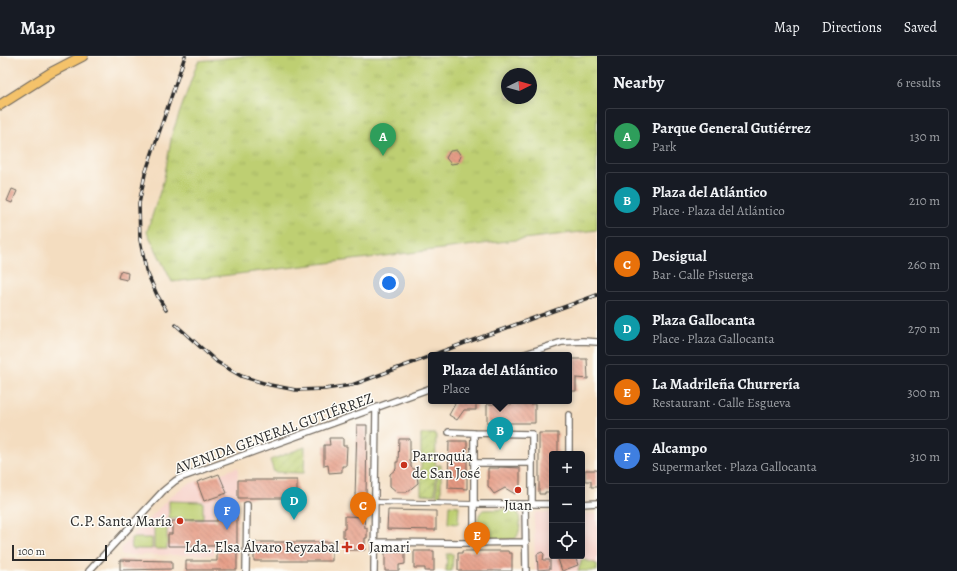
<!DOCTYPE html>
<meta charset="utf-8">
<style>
body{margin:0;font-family:Alegreya,serif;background:#242831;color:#f1f3f6}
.controls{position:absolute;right:12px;bottom:12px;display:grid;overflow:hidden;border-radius:4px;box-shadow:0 2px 10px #0003}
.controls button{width:36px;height:36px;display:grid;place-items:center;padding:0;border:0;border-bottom:1px solid #363941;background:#171b24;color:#f1f3f6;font:20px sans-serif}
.compass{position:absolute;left:501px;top:12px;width:36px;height:36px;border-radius:50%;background:#171b24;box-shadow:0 2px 10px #0003;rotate:85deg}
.scale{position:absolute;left:12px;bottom:10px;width:95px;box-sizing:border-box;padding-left:4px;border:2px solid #2b2b2b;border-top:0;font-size:11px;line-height:14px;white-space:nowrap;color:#2b2b2b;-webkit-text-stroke:3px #fdfcf7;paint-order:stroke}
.you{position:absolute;left:389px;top:227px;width:14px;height:14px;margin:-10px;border:3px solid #fff;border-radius:50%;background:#1a73e8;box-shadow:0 0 0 6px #1a73e833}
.badge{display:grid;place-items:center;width:26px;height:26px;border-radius:50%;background:#0b8043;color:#fff;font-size:13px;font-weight:700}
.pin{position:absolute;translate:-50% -33px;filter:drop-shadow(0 1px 2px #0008)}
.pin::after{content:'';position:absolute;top:21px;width:14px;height:12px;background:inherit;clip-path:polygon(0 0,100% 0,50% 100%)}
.popup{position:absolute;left:428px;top:296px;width:144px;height:52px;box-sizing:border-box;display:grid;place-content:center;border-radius:4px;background:#171b24;filter:drop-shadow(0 1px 3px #0005);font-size:13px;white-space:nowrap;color:#9ea1a6}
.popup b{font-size:15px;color:#f1f3f6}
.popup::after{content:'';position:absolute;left:50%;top:100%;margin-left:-8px;border:8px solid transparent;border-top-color:#171b24}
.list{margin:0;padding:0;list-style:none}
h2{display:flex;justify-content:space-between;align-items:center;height:52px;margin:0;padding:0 16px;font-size:17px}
h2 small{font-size:13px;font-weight:400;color:#9ea1a6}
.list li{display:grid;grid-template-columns:26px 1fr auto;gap:12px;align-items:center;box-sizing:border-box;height:56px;margin:0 8px 8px;padding:0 8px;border:1px solid #363941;border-radius:4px}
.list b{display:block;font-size:15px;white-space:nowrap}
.list p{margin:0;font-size:13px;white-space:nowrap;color:#9ea1a6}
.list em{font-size:13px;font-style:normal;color:#9ea1a6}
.icon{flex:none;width:22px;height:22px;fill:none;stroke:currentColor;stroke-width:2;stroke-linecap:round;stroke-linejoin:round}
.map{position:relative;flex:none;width:597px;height:515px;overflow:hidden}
header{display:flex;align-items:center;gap:24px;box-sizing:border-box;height:56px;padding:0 20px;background:#171b24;border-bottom:1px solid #363941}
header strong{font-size:19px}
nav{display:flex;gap:22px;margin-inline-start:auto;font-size:14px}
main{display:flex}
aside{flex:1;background:#171b24}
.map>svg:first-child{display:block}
</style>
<header>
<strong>Map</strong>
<nav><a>Map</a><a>Directions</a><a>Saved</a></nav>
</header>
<main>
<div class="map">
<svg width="597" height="515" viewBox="0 0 597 515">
<defs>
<pattern id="park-tufts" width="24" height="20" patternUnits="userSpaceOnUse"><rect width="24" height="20" fill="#becf72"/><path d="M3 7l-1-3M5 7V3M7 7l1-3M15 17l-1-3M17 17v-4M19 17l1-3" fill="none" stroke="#a3b263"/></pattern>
<pattern id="garden-furrows" width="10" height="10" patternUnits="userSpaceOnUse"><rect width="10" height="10" fill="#becf72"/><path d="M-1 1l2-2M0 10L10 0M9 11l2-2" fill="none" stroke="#a3b263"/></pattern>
<pattern id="building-back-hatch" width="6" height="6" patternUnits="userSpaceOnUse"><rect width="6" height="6" fill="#e59a83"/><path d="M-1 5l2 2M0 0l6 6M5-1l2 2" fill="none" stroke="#ba7e6b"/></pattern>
</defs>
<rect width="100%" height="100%" fill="#fdfcf7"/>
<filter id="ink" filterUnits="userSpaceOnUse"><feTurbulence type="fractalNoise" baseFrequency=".025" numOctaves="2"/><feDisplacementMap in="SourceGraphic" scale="8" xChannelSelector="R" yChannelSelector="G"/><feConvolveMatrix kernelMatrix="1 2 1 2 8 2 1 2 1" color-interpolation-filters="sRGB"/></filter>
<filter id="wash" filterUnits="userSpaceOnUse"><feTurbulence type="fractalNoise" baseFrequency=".012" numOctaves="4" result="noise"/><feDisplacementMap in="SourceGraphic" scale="16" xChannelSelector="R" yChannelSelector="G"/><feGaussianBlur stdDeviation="0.9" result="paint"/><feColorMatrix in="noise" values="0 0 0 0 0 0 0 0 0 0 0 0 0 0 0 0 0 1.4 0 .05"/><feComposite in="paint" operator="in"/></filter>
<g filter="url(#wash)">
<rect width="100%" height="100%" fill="#f4ddc0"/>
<!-- built -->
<path fill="#f7d1c9" d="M238,411L237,444H214V499H121V492L171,440L180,433L188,428L205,423H206Z
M539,456L552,457V500H582V458H597V515H535L534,460L535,457Z"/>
<!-- grass -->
<path fill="#becf72" stroke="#747d4e" d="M169,445L203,446V463H169Z
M449,449L459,450L458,468L448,467Z
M154,468H167V493H154Z
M131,482H152V493H132Z
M582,503L597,508V515H578Z"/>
<!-- park -->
<path fill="url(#park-tufts)" stroke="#747d4e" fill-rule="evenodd" d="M246,0H597V174C455,191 314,209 172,226L147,176L164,123L172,78L198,5ZM507,18H531V42H507Z
M512,453L518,456C521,464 521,477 515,483C508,483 484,485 480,481C477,477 478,472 478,468C478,462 478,458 483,454Z"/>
<!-- garden -->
<path fill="url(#garden-furrows)" stroke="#747d4e" d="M421,378H436L435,439L421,438Z
M305,391L304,417L274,416L270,404Z
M437,409H441V442H437Z
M447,498H453L452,515H446Z"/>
<g id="blocks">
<!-- building -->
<path fill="url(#building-back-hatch)" d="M457,94L461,100L458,107L451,108L446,102L450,95Z
M12,133L17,135L12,147L7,145Z
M120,215L128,217L127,224L118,222Z
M569,303H587L588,323L576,322V335H569Z
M453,345H476V354H464L457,364L449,359L455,348Z
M487,348H535V367H487Z
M357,369H367L366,442H355Z
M539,377H558V398H552V436H545V438H539Z
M329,382H343V390H347L346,410H342V416L329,417L328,409L324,410V389H330Z
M399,383H410V406H411V411L419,417L417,420L418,427L407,436H397L390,430V418L396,413V406H398Z
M449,385H467V433L448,432Z
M499,411L520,412V429L515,438L505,432L494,438L488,430V412H499Z
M585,414H597V431H591V425H585Z
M219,418L227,437L204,445L197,426Z
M238,424H297V442H238Z
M217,453H237V514H186V505H217V490H168V478H172V465H217Z
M388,454L436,455V474L387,473Z
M345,460L364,461L365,472H367V482H365V494H345V481H343V473H345Z
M254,486H332V505H254Z
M414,495H434V515H425V512H414Z
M462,495H508L509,497H512V515H458V497H462Z
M385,496H405V508L399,509V515H385Z
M542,496L544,498L543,504H550V513L538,514L537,498Z
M557,500H575L578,509L562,515Z
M120,504L172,505V513L120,514Z"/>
</g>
</g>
<g filter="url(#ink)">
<use href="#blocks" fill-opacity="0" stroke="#71695f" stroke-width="1"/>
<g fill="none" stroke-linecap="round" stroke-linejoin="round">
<defs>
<path id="pedestrian" d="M375,446L474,448"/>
<path id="minor" d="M522,299L562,286L583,285L597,286
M449,376L474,377
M569,398V359
M474,407H532
M474,448H552
M525,448L526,515
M582,448L597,447
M374,486L460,487L526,486
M474,487V377L532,378V448
M89,515L163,435L175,425L180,422L431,332
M246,515L247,449
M374,515L376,352"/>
<path id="trunk" d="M0,49L52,16L83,0"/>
</defs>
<!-- pedestrian casing -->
<use href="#pedestrian" stroke="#71695f" stroke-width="6"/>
<!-- minor casing -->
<use href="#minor" stroke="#71695f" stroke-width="8"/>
<!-- trunk casing -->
<use href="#trunk" stroke="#71695f" stroke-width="11"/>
<!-- pedestrian -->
<use href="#pedestrian" stroke="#fff" stroke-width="4"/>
<!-- minor -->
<use href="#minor" stroke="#fff" stroke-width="5.5"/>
<!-- trunk -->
<use href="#trunk" stroke="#f4c26a" stroke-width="9"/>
<defs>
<path id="rail" d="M166,254L157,239L146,214L140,184L139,148L145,118L185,0
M176,269L217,306L241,320L270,329L296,334L325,333L352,329L431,300
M432,299L597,239"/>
</defs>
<!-- rail casing -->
<use href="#rail" stroke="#2b2b2b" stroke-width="3.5"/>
<!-- rail -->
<use href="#rail" stroke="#fdfcf7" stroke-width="2" stroke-dasharray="6" stroke-linecap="butt"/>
</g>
</g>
<!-- markers -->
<g fill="#c8321e" stroke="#fdfcf7" stroke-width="1.5">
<circle cx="404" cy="409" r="4"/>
<circle cx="518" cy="434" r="4"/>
<circle cx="180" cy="465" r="4"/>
<path d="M345 485h4v4h4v4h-4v4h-4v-4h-4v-4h4z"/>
<circle cx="361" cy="491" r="4"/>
</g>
<g text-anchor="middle" stroke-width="3" stroke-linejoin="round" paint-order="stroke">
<!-- street labels -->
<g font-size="15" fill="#2b2b2b" stroke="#fdfcf7">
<text transform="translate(274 377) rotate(-20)" y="5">AVENIDA GENERAL GUTIÉRREZ</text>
</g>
<!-- poi labels -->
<g font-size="15" fill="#2b2b2b" stroke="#fdfcf7" text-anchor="start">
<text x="412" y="405">Parroquia<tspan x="412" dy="17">de San José</tspan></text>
<text x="518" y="454" text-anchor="middle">Juan</text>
<text x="172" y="470" text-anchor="end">C.P. Santa María</text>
<text x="339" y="496" text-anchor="end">Lda. Elsa Álvaro Reyzabal</text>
<text x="369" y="496">Jamari</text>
</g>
</g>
</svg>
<div class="controls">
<button>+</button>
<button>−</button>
<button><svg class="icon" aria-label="locate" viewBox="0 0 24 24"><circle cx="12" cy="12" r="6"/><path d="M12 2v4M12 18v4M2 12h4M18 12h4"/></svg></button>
</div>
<svg class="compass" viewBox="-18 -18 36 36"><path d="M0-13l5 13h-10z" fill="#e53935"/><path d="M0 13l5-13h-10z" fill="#9ea1a6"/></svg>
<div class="scale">100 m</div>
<div class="you"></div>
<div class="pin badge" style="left:383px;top:100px;background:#2e9e5b">A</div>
<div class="pin badge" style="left:500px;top:394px;background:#0f9aa8">B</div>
<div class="popup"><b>Plaza del Atlántico</b>Place</div>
<div class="pin badge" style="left:363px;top:469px;background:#e8710a">C</div>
<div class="pin badge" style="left:294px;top:464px;background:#0f9aa8">D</div>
<div class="pin badge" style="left:477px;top:499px;background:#e8710a">E</div>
<div class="pin badge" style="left:227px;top:474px;background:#3f7fe0">F</div>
</div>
<aside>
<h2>Nearby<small>6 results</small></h2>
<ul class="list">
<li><span class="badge" style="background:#2e9e5b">A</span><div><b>Parque General Gutiérrez</b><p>Park</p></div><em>130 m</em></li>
<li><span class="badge" style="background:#0f9aa8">B</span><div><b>Plaza del Atlántico</b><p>Place · Plaza del Atlántico</p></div><em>210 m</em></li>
<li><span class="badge" style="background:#e8710a">C</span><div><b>Desigual</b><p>Bar · Calle Pisuerga</p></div><em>260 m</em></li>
<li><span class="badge" style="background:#0f9aa8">D</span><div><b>Plaza Gallocanta</b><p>Place · Plaza Gallocanta</p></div><em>270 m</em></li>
<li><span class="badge" style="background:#e8710a">E</span><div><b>La Madrileña Churrería</b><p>Restaurant · Calle Esgueva</p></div><em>300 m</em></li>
<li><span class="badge" style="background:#3f7fe0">F</span><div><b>Alcampo</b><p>Supermarket · Plaza Gallocanta</p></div><em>310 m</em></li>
</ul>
</aside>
</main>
